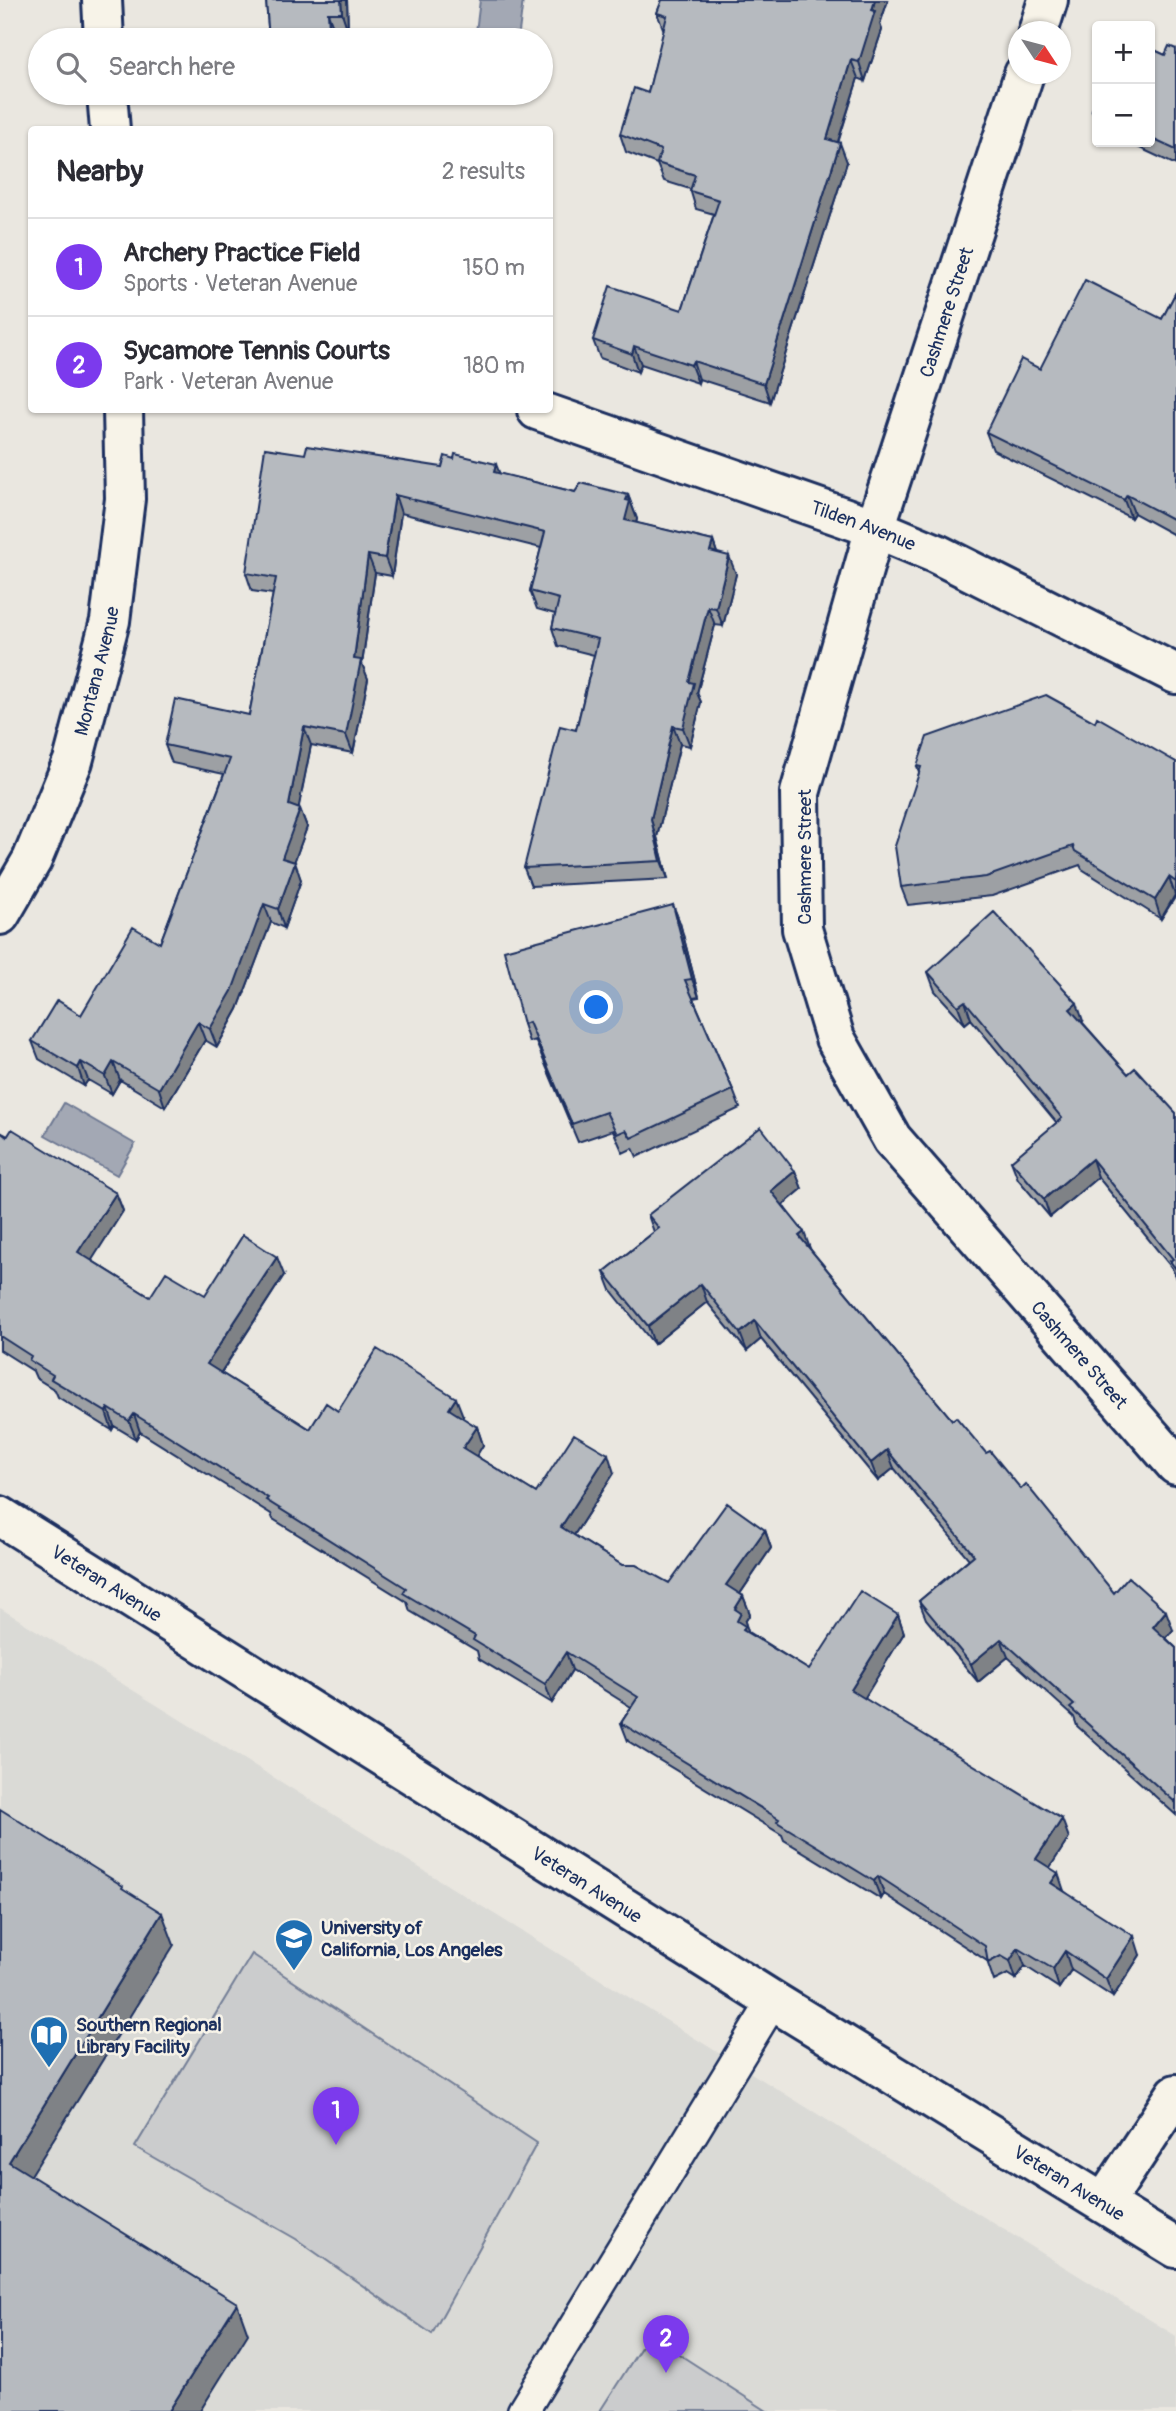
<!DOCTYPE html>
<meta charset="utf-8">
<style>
body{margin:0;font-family:Pangolin,sans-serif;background:#f7f7f7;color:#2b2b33}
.controls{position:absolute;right:21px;top:21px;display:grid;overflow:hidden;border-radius:7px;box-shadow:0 2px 5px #0004}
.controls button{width:63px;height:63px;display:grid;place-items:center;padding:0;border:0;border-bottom:2px solid #e1e1e2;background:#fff;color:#2b2b33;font:35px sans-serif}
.compass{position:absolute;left:1008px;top:21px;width:63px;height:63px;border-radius:50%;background:#fff;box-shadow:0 2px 5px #0004;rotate:126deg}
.you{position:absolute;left:597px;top:1008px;width:24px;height:24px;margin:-18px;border:5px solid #fff;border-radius:50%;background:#1a73e8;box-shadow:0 0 0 10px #1a73e833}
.badge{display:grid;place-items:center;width:46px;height:46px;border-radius:50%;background:#7c3aed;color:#fff;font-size:23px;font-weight:700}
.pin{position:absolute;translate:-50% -58px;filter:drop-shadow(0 2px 4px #0008)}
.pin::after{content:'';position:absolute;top:37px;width:24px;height:21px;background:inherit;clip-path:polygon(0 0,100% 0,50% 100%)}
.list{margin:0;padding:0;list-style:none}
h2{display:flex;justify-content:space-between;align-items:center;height:91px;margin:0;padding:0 28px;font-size:30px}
h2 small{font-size:23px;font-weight:400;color:#7c7c81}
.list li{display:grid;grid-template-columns:46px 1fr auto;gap:21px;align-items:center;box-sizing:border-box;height:98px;padding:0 28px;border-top:2px solid #e1e1e2}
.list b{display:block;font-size:26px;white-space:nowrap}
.list p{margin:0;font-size:23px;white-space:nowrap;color:#7c7c81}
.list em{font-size:23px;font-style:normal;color:#7c7c81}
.icon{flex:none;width:38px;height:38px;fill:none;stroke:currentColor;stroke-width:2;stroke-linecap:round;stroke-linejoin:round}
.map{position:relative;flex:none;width:1176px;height:2411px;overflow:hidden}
.search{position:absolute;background:#fff;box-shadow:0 2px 5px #0004;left:28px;top:28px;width:525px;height:77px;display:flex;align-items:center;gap:18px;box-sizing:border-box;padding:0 24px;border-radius:38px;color:#7c7c81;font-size:26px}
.panel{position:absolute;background:#fff;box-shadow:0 2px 5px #0004;left:28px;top:126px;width:525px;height:287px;border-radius:7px}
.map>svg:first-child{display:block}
</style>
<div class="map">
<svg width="1176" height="2411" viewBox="0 0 1176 2411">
<rect width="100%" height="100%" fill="#eae7e0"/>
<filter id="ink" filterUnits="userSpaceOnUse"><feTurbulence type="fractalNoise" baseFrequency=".0143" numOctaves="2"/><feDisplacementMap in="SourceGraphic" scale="14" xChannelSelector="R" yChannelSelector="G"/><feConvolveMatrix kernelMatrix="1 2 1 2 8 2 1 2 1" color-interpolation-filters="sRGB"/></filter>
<g filter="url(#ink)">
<!-- built -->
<path fill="#dadad6" d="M0,1608L1176,2336V2411H0Z"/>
<!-- green -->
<path fill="#cbcccd" stroke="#737e96" stroke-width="2" d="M252,1954L537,2143L432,2334L296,2239L135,2147Z
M649,2335L767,2411H600Z"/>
<!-- water -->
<path fill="#a3a8b4" stroke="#6d7892" stroke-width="2" d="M480,0H523L518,40H475Z
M64,1103L135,1144L117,1175L45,1135Z"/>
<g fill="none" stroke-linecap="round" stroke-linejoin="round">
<defs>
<path id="service" d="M523,2411L773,2001"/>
<g id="minor">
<path d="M1038,32L1048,0"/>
<path id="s1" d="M1024,74L875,528L800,793L802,929L835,1038L892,1139L1176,1465"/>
<path id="s2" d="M537,410L875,528L937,554L1176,674"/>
<path d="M1104,2203L1176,2094"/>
</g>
<g id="tertiary">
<path d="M102,0L104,40"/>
<path d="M107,93L110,130"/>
<path id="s3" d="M0,915L32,860L73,761L110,621L125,499L123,410"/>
<path id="s4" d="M0,1516L773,2001L1176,2248"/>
</g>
</defs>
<!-- service casing -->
<use href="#service" stroke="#1b2f5e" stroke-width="35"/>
<!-- minor casing -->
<use href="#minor" stroke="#1b2f5e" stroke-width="44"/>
<!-- tertiary casing -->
<use href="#tertiary" stroke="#1b2f5e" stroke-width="44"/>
<!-- service -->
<use href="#service" stroke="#f7f3e8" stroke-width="30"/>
<!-- minor -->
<use href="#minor" stroke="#f7f3e8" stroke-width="38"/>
<!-- tertiary -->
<use href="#tertiary" stroke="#f7f3e8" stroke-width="38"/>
</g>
<!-- wall -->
<path fill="#9da0a4" stroke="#1b2f5e" stroke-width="2" d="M266,0H347L348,31L335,32V40H269Z
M662,0H888L880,24L882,30L865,81L858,78L838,143L847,162L770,402L699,379L698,383L641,364L638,372L600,358L593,340L682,310L714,214L696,209L690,189L664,181L657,164L626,152L620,134L648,93L664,31L657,13Z
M1150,48L1165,55L1176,49V165L1127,142H1150Z
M1097,99V125L1092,110Z
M1176,292V536L1134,513L1131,518L993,450L986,432L1040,369L1162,319Z
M305,454L500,474L575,492L628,495L637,519L636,523L713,541L717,553L736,574L723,626L715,625L697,693L701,702L690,746L680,744L657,837L668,879L531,886L524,868L576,730L594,655L558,646L552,628L555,614L537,609L530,591L541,548L401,513L392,576L375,573L362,664L368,679L353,753L311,745L298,809H300L307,827L294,862L301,880L284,928L271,922L238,1009L217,1047L205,1040L165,1107L120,1080L112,1094L88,1080L84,1086L39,1059L32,1041L81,1015L160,943L224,774L172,763L165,745L249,715L273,594L252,591L246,573Z
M1095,722L1176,762V896L1161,919L1082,869L1080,865L992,896L908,905L901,887L919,772L917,766Z
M673,905L680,923L699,997L693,998L733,1090L740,1108L637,1157L633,1148L623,1153L613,1130L578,1142L535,1040L529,1042L523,1024Z
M928,972L1083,1021L1082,1022L1128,1074L1176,1113V1279L1172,1268L1098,1177L1050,1217L1018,1179L1011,1161L1057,1123L971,1019L965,1024L935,991Z
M0,1132L116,1193L123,1211L91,1260L150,1297L205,1295L284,1275L221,1373L310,1429L338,1411L463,1416L462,1418L477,1427L483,1445L476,1456L536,1493L614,1473L574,1535L622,1565L669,1583L765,1530L771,1548L740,1594L743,1596L750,1614L745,1622L748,1632L809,1670L898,1615L904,1633L864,1698L1069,1838L1049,1868L1064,1891L1140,1955L1113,1997L1071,1970L1059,1988L1025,1966L1016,1979L1008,1974L994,1981L987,1961L884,1894L881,1899L784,1840L782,1835L628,1741L621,1723L631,1707L572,1670L552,1703L479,1659L477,1651L410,1611L407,1602L273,1519L271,1514L140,1432L136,1439L114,1426L112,1430L58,1397L55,1390L36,1378L33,1371L0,1350Z
M795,1171L802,1189L783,1205L810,1249L952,1420L1021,1489L1114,1593L1173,1630L1166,1638L1176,1648V1815L1077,1726L1074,1717L1008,1657L978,1682L926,1619L919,1601L969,1559L894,1468L878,1481L761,1339L747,1351L707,1302L654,1344L611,1290L604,1272L654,1232L648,1215Z"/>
<!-- shaded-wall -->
<path fill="#7f8286" stroke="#1b2f5e" stroke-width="2" d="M341,0H347L348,31L342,13Z
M875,0H888L880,24L882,30L865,81L859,62Z
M328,13L335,32V40H330Z
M851,60L858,78L833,157L827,139Z
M840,143L847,162L770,402L764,384Z
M634,346L641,364L638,372L632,354Z
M693,361L699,379L698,383L691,365Z
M496,464L503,482L494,472Z
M395,495L401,513L392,576L385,558Z
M628,495L637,519L632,539L625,520L626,500Z
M1127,495L1134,513L1131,518L1124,500Z
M713,541L719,559L710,551Z
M368,555L375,573L362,664L368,679L353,753L346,735L354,659Z
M729,556L736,574L723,626L716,608Z
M708,607L715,625L697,693L701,702L690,746L683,728L689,682Z
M673,726L680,744L657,837L668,879L661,861L651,819Z
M304,727L311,745L296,821L300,809L307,827L289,876L282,858L289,805Z
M295,862L301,880L284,928L278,909Z
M1169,877L1175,895L1161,919L1155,900Z
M264,904L271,922L238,1009L217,1047L210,1029Z
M673,905L680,923L699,997L692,979Z
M965,1001L971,1019L965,1024L958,1006Z
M1077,1003L1083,1021L1077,1027L1070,1009Z
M198,1022L205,1040L165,1107L159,1089Z
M81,1062L88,1080L84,1086L78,1068Z
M113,1062L120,1080L112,1094L105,1076Z
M1092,1159L1098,1177L1050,1217L1044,1199Z
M795,1171L802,1189L778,1209L771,1191Z
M116,1193L123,1211L85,1271L78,1252Z
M804,1232L811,1251L799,1236Z
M277,1257L284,1275L214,1383L207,1364Z
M701,1284L707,1302L654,1344L648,1326Z
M755,1321L761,1339L747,1351L740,1333Z
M456,1398L463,1416L455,1428L449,1409Z
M108,1408L114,1426L112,1430L106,1412Z
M134,1414L140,1432L136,1439L129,1421Z
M477,1427L483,1445L470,1467L463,1448Z
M887,1450L894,1468L878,1481L871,1463Z
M608,1454L614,1473L567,1546L561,1527Z
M765,1530L771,1548L733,1604L726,1585Z
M743,1596L750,1614L745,1622L752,1644L737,1621L735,1609Z
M1166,1611L1173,1630L1160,1645L1153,1627Z
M898,1615L904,1633L858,1709L851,1690Z
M1001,1639L1008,1657L978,1682L971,1664Z
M566,1652L572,1670L552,1703L545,1684Z
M1062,1819L1069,1838L1043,1878L1036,1859Z
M1058,1873L1064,1891L1051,1883Z
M878,1876L884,1894L881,1899L874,1881Z
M162,1913L174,1945L20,2193L9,2162Z
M1134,1936L1140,1955L1113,1997L1106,1979Z
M1018,1948L1025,1966L1016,1979L1010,1961Z
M1065,1951L1071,1970L1059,1988L1053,1969Z
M237,2303L248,2334L200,2411H169Z"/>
<!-- building -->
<path fill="#b6babf" stroke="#1b2f5e" stroke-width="2" d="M266,0H341L342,13H328L330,40H269Z
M662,0H875L872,10L875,11L859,62L851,60L827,139L840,143L764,384L693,361L691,365L634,346L632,354L593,340L610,286L682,310L719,200L690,191L695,175L657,163L661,150L620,134L634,88L648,93L667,16L657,13Z
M1169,46L1176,49V150L1150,138V48L1165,55Z
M1097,99V112L1092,110Z
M1085,280L1162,319L1176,292V521L1127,495L1124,500L986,432L1021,359L1040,369Z
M307,446L442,467L445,456L454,459L455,454L496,464L494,472L575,492L581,483L628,495L626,500L630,501L625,520L713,541L710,551L729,556L716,608L708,607L689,682L694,683L683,728L673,726L651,819L661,861L524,868L560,726L576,730L598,639L552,628L559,599L530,591L545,532L395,495L385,558L368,555L354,659L361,660L346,735L304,727L289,805L300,809L282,858L295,862L278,909L264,904L232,991L210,1029L198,1022L159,1089L113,1062L105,1076L81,1062L78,1068L32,1041L57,1000L81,1015L133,927L160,943L230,759L165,745L175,699L249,715L276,578L246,573L265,448L305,454Z
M1046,695L1095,722L1097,717L1176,762V882L1169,877L1155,900L1075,851L1073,846L986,877L901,887L895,846L921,767L917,766L927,737Z
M673,905L692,979L685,980L733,1090L631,1138L626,1130L617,1134L606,1112L572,1124L529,1022L523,1024L504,950Z
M994,912L1077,1003L1070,1009L1128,1074L1135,1068L1176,1113V1269L1170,1261L1173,1259L1092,1159L1044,1199L1011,1161L1062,1118L965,1001L958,1006L928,972Z
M761,1127L795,1171L771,1191L804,1232L799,1236L952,1420L956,1417L986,1453L990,1451L1021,1489L1026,1484L1114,1593L1128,1577L1166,1611L1153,1627L1176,1648V1803L1070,1708L1074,1705L1001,1639L971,1664L919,1601L974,1555L887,1450L871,1463L755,1321L740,1333L701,1284L648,1326L604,1272L659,1228L648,1215Z
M12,1129L116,1193L78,1252L150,1297L166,1272L205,1295L243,1235L277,1257L207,1364L310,1429L326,1403L338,1411L377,1349L456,1398L449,1409L477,1427L463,1448L536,1493L574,1434L608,1454L561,1527L622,1565H636L669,1583L727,1503L765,1530L726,1585L743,1596L735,1609L741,1613L737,1621L745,1626L743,1630L809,1670L860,1591L898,1615L851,1690L1062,1819L1036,1859L1058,1873L1051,1883L1134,1936L1106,1979L1065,1951L1053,1969L1018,1948L1010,1961L1001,1956L988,1963L985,1946L878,1876L874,1881L777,1822L779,1819L621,1723L638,1697L566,1652L545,1684L473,1640L475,1636L403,1593L406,1588L266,1500L268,1498L134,1414L129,1421L108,1408L106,1412L51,1379L53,1375L29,1360L31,1356L0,1336V1132L7,1137Z
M0,1809L123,1886L122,1888L162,1913L9,2162L237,2303L169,2411H0Z"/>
</g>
<!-- icons -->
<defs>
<symbol id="university-pin" viewBox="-11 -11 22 30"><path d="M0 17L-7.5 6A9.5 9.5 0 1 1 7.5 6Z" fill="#1f6fb2" stroke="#f7f3e8"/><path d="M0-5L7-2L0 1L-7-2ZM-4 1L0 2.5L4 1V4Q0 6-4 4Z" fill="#fff"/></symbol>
<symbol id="library-pin" viewBox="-11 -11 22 30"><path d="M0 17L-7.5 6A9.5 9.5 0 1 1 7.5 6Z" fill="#1f6fb2" stroke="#f7f3e8"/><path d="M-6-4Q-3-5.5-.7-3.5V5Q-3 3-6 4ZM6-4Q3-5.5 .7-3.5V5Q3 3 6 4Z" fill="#fff"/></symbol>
</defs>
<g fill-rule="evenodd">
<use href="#university-pin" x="272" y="1916" width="44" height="60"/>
<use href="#library-pin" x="27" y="2013" width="44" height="60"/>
</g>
<g text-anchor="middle" stroke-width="5" stroke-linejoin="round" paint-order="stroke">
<!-- street labels -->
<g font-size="19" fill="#1b2f5e" stroke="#f7f3e8">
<text transform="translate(946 312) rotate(-72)" y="7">Cashmere Street</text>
<text dy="7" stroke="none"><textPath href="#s2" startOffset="346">Tilden Avenue</textPath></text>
<text dy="7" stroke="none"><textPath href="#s3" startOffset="264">Montana Avenue</textPath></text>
<text transform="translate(804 857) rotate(-90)" y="7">Cashmere Street</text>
<text dy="7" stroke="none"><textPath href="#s1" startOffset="1405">Cashmere Street</textPath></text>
<text dy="7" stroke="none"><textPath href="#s4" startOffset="126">Veteran Avenue</textPath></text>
<text dy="7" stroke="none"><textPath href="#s4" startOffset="693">Veteran Avenue</textPath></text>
<text dy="7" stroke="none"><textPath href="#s4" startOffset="1260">Veteran Avenue</textPath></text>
</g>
<!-- poi labels -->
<g font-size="19" font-weight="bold" fill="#1b2f5e" stroke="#f7f3e8" text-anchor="start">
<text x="321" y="1934">University of<tspan x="321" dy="22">California, Los Angeles</tspan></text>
<text x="76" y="2031">Southern Regional<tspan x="76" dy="22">Library Facility</tspan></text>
</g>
</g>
</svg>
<div class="controls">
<button>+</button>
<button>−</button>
</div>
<svg class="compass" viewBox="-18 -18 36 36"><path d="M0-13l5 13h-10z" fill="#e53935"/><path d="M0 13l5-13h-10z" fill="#7c7c81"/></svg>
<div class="you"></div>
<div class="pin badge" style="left:336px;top:2145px">1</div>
<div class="pin badge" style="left:666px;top:2373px">2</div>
<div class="search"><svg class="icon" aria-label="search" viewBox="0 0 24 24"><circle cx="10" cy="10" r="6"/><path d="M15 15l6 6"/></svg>Search here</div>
<section class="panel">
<h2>Nearby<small>2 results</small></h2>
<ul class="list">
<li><span class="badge">1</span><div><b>Archery Practice Field</b><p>Sports · Veteran Avenue</p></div><em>150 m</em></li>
<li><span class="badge">2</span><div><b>Sycamore Tennis Courts</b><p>Park · Veteran Avenue</p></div><em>180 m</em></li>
</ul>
</section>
</div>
